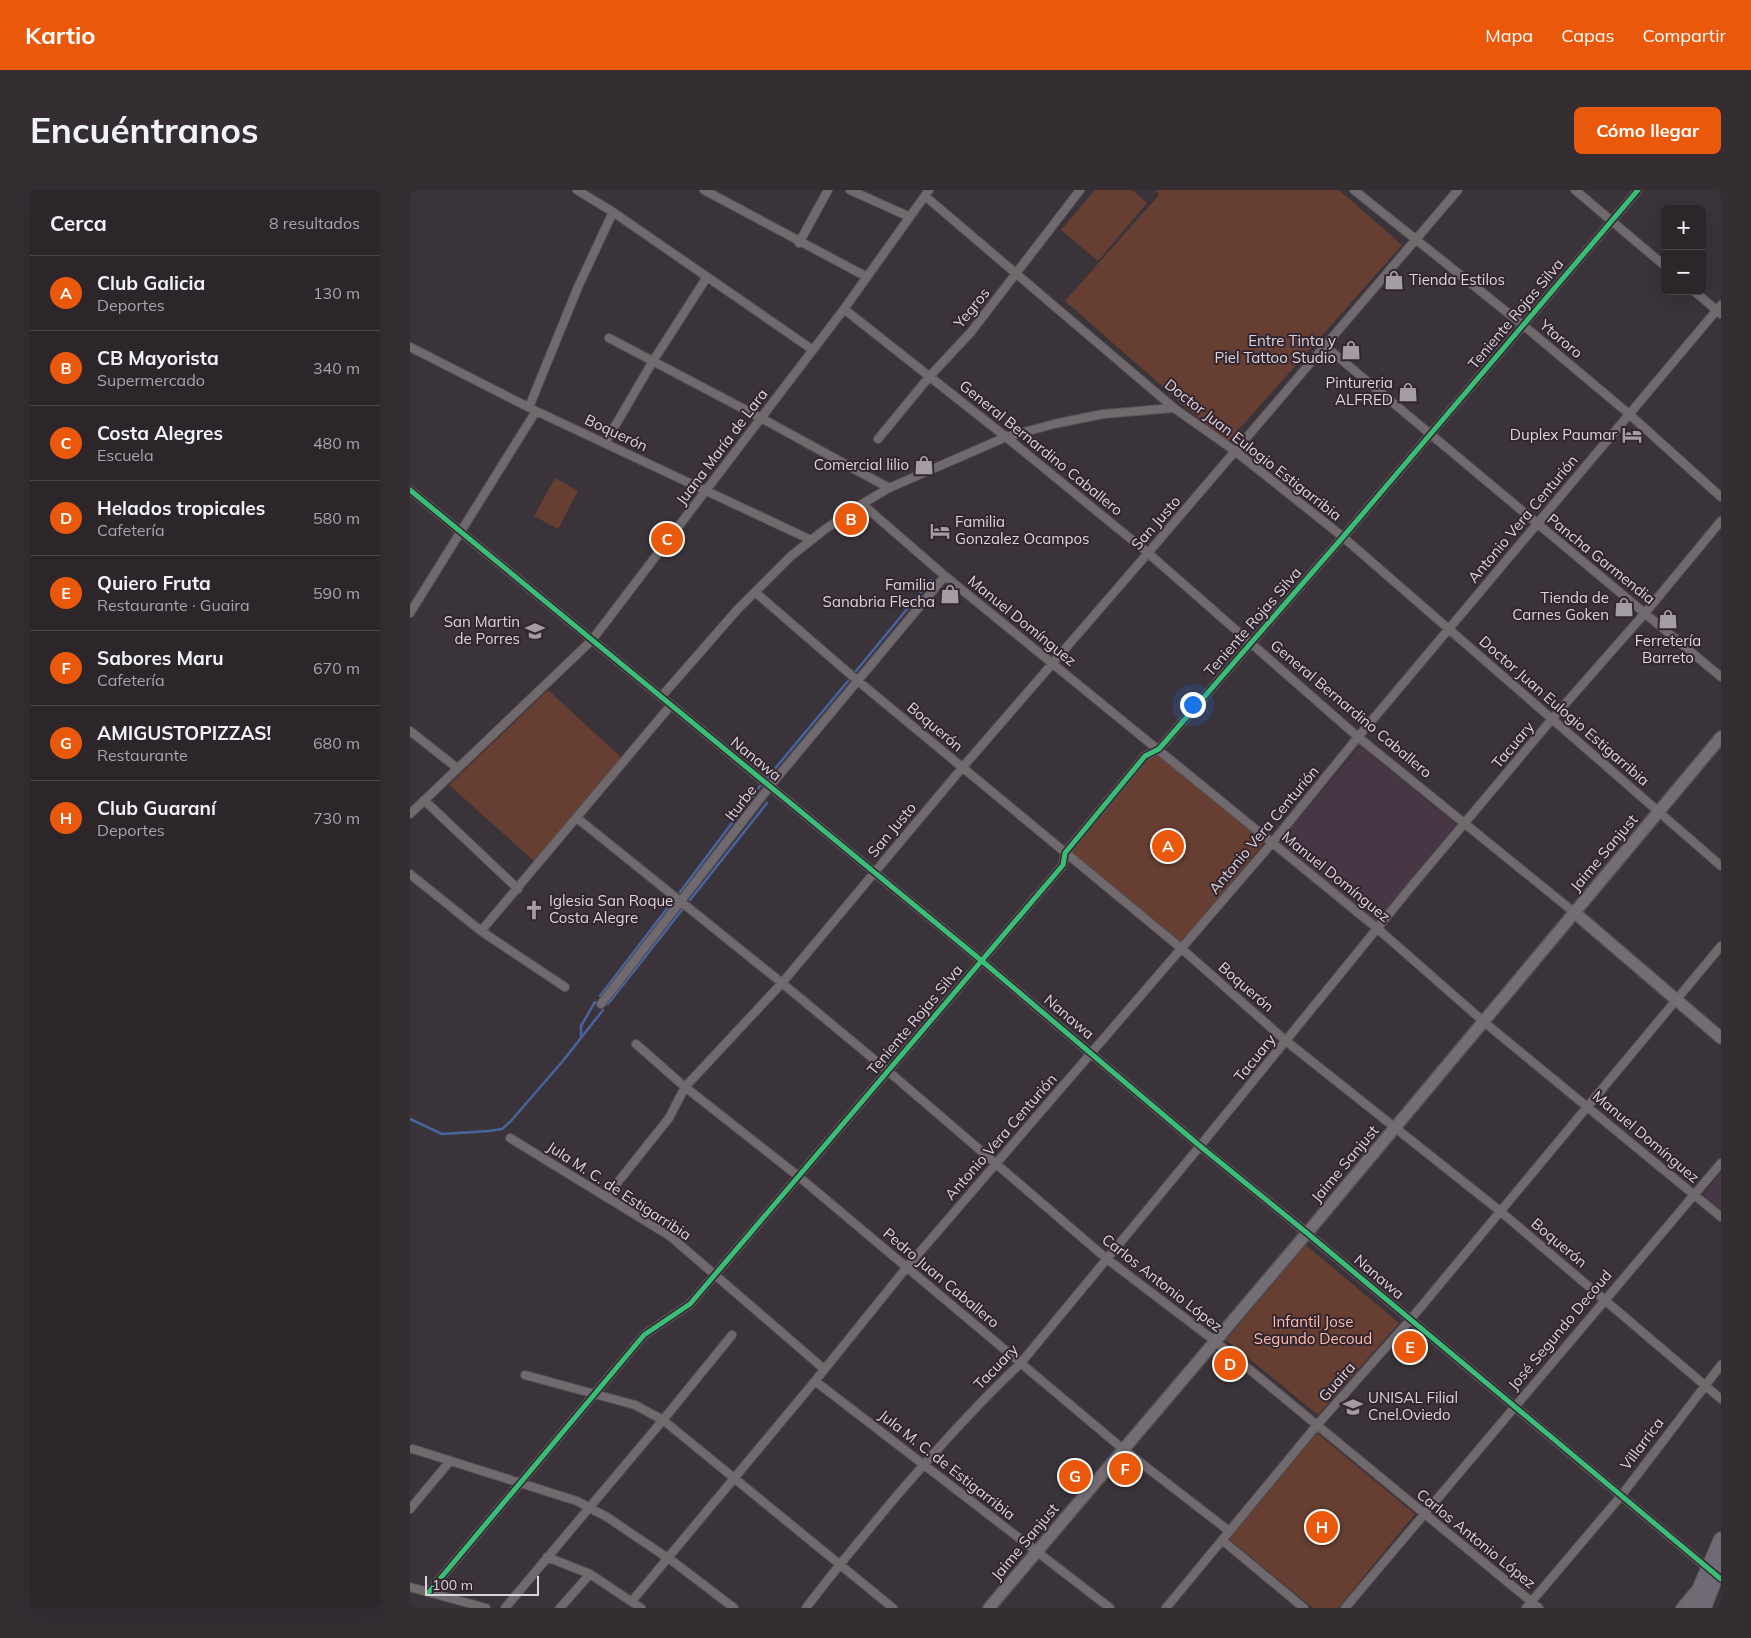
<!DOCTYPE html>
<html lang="es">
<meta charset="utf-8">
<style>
body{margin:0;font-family:Mulish,sans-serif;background:#342e33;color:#f1f3f6}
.controls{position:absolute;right:15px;top:15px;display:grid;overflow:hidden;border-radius:8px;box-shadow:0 5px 20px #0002}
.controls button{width:45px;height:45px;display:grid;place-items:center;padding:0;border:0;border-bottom:1px solid #484347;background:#2c262b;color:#f1f3f6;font:25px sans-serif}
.scale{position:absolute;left:15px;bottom:12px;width:114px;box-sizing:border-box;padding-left:5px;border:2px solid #dcd4db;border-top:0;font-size:14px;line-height:18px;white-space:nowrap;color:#dcd4db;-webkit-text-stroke:4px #332631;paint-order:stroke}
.you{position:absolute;left:782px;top:514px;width:18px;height:18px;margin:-12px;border:4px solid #fff;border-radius:50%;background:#1a73e8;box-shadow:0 0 0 8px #1a73e833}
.badge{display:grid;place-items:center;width:32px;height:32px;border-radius:50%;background:#ea580c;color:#fff;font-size:16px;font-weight:700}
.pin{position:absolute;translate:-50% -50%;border:2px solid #fff;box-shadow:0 1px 5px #0006}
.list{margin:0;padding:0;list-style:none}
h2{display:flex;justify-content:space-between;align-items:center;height:65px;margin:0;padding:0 20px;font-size:21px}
h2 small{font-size:16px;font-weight:400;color:#a6a5a9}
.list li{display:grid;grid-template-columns:32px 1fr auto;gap:15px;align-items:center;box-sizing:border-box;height:75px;padding:0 20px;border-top:1px solid #484347}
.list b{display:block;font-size:19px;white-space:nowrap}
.list p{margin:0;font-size:16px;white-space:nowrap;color:#a6a5a9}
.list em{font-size:16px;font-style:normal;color:#a6a5a9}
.map{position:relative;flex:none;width:1311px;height:1418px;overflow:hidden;border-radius:8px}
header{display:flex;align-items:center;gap:30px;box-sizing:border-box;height:70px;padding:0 25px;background:#ea580c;color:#fff}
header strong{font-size:24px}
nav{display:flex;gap:28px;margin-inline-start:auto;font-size:18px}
.intro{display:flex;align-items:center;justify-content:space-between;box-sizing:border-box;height:120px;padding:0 30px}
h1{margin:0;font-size:35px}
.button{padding:12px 22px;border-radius:8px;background:#ea580c;color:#fff;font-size:18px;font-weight:700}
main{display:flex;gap:30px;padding:0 30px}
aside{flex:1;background:#2c262b;border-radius:8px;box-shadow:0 5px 20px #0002}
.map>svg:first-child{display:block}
</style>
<header>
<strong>Kartio</strong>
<nav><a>Mapa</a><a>Capas</a><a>Compartir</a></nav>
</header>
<div class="intro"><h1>Encuéntranos</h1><a class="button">Cómo llegar</a></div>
<main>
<aside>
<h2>Cerca<small>8 resultados</small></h2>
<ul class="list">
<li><span class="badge">A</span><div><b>Club Galicia</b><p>Deportes</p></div><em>130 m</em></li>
<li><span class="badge">B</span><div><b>CB Mayorista</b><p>Supermercado</p></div><em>340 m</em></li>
<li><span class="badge">C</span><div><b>Costa Alegres</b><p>Escuela</p></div><em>480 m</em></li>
<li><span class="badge">D</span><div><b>Helados tropicales</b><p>Cafetería</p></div><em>580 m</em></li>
<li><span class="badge">E</span><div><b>Quiero Fruta</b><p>Restaurante · Guaira</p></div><em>590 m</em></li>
<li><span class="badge">F</span><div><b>Sabores Maru</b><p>Cafetería</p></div><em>670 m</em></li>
<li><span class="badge">G</span><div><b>AMIGUSTOPIZZAS!</b><p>Restaurante</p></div><em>680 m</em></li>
<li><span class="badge">H</span><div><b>Club Guaraní</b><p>Deportes</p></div><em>730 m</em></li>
</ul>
</aside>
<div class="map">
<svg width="1311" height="1418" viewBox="0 0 1311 1418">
<rect width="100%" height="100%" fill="#3a3339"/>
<!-- built -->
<path fill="#473644" d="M950,556L1046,634L966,733L868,653Z
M1311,982V1021L1296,1009L1294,1004Z"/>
<!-- green -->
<path fill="#663e32" d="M685,0H722L737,13L688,71L651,40Z
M746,0H929L992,55L817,253L655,111L749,5Z
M145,288L168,301L148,339L124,326Z
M138,500L213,569L124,671L39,595Z
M748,563L855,652L771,753L768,750L767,751L663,665L664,664L660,661L738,568Z
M896,1055L989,1133L908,1225L816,1150Z
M907,1243L1005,1324L928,1418H903L819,1349Z"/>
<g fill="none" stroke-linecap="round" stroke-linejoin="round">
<!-- stream -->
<path stroke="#48649e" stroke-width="2.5" d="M446,481L521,390
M358,587L438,491
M270,702L350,596
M280,710L357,613
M190,806L262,712
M198,814L272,720
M171,847V836L185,812
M0,929L32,944L79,941L92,939L100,932L152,872L193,820"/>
<defs>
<path id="street" d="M167,0L203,22L403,160
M294,0L457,87
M440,0L500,27
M944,0L1113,135L1219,224L1311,307
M1165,0L1255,76
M515,6L764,218L825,261L933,347L1311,676
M389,53L418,0
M1284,101L1311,124
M434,119L596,247L738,363L948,547L1165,723
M199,148L351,228L479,298
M915,156L1311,487
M0,157L126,221L401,350
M119,217L168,97L203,22
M468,249L519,187L561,142L670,0
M195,253L243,171L297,87
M0,300L572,771L790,956L897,1043L1300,1380
M452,314L535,386L968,739L1074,832L1311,1027
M345,402L448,491L772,759L876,851L1090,1021L1311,1209
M0,423L126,221
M251,507L327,420L381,366L414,340L452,314L479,298L596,247L644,234L693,224L764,218
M0,541L47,578
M14,610L108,699
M0,624L182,450L434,119L519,0
M167,628L372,793L478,881L697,1069L805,1151L1129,1418
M0,684L71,741L155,797
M71,741L261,515
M191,814L360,596L535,386
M226,854L275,897L388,986L713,1259L819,1341
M100,948L260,1046L414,1179
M196,1007L259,928L275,897L372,793L552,578L738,363L1048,0
M115,1185L225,1215L253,1230L483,1418
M405,1191L700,1418
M3,1259L167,1311L197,1327L265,1373L324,1418
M0,1319L40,1271
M812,1350L894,1418
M137,1367L180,1384L231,1418
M0,1397L76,1418
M19,1402L234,1145L280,1114L653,675L655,663L735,566L749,559L933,347L1228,0
M222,1411L405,1191L497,1077L862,653L948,547L1311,115
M95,1418L253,1230L322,1145
M150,1418L180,1384
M396,1418C426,1378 458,1340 490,1302C528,1258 567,1214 610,1174L790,956L1000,698L1142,529L1235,423L1311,331
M756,1418L907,1235L1000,1130L1311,756
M935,1418L1311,973
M1116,1418L1211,1306L1311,1175
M1270,1418L1283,1402"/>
<path id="secondary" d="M1165,723L1311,848
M579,1418L897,1043L1311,547"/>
<path id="highway" d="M1281,1418L1311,1349
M1294,1418L1311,1374"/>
</defs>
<!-- street casing -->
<use href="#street" stroke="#565055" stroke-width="10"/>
<!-- secondary casing -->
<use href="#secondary" stroke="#565055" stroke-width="14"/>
<!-- highway casing -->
<use href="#highway" stroke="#565055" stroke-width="16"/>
<!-- street -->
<use href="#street" stroke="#706a6f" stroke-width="8"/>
<!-- secondary -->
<use href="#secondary" stroke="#736e74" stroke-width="11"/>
<!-- highway -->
<use href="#highway" stroke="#716a74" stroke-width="14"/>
<defs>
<path id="cycleway" d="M0,300L572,771L790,956L897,1043L1311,1389
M19,1402L234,1145L280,1114L653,675L655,663L735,566L749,559L933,347L1228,0"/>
</defs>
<!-- cycleway casing -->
<use href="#cycleway" stroke="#332631" stroke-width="8"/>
<!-- cycleway -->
<use href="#cycleway" stroke="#3abd76" stroke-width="5"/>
</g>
<!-- icons -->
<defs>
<symbol id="shop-bare" viewBox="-9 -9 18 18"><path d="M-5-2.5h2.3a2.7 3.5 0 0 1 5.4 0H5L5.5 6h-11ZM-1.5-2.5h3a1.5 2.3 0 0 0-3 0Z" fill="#a39ca2" stroke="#332631" stroke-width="2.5" paint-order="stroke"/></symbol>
<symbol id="hotel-bare" viewBox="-9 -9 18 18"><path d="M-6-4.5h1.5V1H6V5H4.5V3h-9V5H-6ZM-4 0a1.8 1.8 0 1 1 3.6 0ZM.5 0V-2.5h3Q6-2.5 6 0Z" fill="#a39ca2" stroke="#332631" stroke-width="2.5" paint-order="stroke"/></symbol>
<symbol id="school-bare" viewBox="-9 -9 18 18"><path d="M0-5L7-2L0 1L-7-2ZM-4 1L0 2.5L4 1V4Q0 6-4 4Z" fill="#a39ca2" stroke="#332631" stroke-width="2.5" paint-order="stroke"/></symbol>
<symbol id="church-bare" viewBox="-9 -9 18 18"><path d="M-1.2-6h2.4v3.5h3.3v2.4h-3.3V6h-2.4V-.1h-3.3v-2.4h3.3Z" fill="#a39ca2" stroke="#332631" stroke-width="2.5" paint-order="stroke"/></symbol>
<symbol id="university-bare" viewBox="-9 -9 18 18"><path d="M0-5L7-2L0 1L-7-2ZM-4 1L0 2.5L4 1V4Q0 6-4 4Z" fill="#a39ca2" stroke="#332631" stroke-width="2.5" paint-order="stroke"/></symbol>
</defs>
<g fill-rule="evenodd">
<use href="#shop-bare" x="970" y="76" width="28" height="28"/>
<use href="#shop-bare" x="927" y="146" width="28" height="28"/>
<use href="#shop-bare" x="984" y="188" width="28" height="28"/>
<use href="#hotel-bare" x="1208" y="231" width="28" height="28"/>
<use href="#shop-bare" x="500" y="261" width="28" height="28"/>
<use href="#hotel-bare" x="516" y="327" width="28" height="28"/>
<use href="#shop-bare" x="526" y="390" width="28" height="28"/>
<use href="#shop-bare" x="1200" y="403" width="28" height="28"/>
<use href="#shop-bare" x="1244" y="415" width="28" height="28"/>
<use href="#school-bare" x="111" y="427" width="28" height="28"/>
<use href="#church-bare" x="110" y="706" width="28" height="28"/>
<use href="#university-bare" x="929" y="1203" width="28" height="28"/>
</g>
<g text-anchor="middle" stroke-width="4" stroke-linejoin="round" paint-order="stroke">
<!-- poi labels -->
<g font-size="15" fill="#dcd4db" stroke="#332631" text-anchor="end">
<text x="999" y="95" text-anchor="start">Tienda Estilos</text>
<text x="926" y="156">Entre Tinta y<tspan x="926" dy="17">Piel Tattoo Studio</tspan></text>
<text x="983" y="198">Pintureria<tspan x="983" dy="17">ALFRED</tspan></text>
<text x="1207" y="250">Duplex Paumar</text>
<text x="499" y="280">Comercial lilio</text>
<text x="545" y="337" text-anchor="start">Familia<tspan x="545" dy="17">Gonzalez Ocampos</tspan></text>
<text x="525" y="400">Familia<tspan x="525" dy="17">Sanabria Flecha</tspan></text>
<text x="1199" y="413">Tienda de<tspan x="1199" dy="17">Carnes Goken</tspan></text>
<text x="110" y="437">San Martin<tspan x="110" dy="17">de Porres</tspan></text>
<text x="1258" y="456" text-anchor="middle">Ferretería<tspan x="1258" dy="17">Barreto</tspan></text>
<text x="139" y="716" text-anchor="start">Iglesia San Roque<tspan x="139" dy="17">Costa Alegre</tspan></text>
<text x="958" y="1213" text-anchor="start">UNISAL Filial<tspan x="958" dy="17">Cnel.Oviedo</tspan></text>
</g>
<!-- street labels -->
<g font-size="15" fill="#dcd4db" stroke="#332631">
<text transform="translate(562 118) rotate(-51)" y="5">Yegros</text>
<text transform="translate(1106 124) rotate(-50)" y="5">Teniente Rojas Silva</text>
<text transform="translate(1151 149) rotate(40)" y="5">Ytororo</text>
<text transform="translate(206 243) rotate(25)" y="5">Boquerón</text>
<text transform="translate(312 257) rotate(-53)" y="5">Juana María de Lara</text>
<text transform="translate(631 258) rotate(39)" y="5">General Bernardino Caballero</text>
<text transform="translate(843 260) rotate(38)" y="5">Doctor Juan Eulogio Estigarribia</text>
<text transform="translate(1113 329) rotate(-50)" y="5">Antonio Vera Centurión</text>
<text transform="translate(746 333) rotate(-49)" y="5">San Justo</text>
<text transform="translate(1191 369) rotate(39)" y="5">Pancha Garmendia</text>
<text transform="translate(612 431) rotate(39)" y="5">Manuel Domínguez</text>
<text transform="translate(843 432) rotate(-49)" y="5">Teniente Rojas Silva</text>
<text transform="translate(941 519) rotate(40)" y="5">General Bernardino Caballero</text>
<text transform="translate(1154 521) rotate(41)" y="5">Doctor Juan Eulogio Estigarribia</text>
<text transform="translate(525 537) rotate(40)" y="5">Boquerón</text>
<text transform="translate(1103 555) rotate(-50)" y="5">Tacuary</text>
<text transform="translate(346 569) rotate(39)" y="5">Nanawa</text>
<text transform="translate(331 613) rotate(-52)" y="5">Iturbe</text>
<text transform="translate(482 640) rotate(-50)" y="5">San Justo</text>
<text transform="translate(854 640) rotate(-50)" y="5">Antonio Vera Centurión</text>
<text transform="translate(1194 663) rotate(-50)" y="5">Jaime Sanjust</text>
<text transform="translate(926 687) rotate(39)" y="5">Manuel Domínguez</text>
<text transform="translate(836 797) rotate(41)" y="5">Boquerón</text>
<text transform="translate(659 827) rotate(40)" y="5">Nanawa</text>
<text transform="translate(505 830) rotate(-50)" y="5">Teniente Rojas Silva</text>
<text transform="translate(845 868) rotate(-51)" y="5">Tacuary</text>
<text transform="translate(591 947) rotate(-49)" y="5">Antonio Vera Centurión</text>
<text transform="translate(1236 947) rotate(40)" y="5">Manuel Domínguez</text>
<text transform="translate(935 974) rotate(-50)" y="5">Jaime Sanjust</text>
<text transform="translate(209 1001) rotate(33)" y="5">Jula M. C. de Estigarribia</text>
<text transform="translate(1149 1053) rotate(40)" y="5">Boquerón</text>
<text transform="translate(969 1087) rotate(40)" y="5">Nanawa</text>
<text transform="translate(531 1088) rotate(40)" y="5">Pedro Juan Caballero</text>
<text transform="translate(752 1093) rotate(38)" y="5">Carlos Antonio López</text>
<text transform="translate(1150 1140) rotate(-50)" y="5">José Segundo Decoud</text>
<text transform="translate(586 1177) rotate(-46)" y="5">Tacuary</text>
<text transform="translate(927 1192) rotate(-49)" y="5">Guaira</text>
<text transform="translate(1232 1254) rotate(-53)" y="5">Villarrica</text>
<text transform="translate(537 1275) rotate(38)" y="5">Jula M. C. de Estigarribia</text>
<text transform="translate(1066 1349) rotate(39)" y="5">Carlos Antonio López</text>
<text transform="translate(615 1352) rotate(-50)" y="5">Jaime Sanjust</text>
</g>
<!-- park labels -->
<g font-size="15" fill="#febca6" stroke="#332631">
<text x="903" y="1137">Infantil Jose<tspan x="903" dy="17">Segundo Decoud</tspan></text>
</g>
</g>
</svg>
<div class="controls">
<button>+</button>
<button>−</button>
</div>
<div class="scale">100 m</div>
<div class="you"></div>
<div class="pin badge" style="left:758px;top:656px">A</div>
<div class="pin badge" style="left:441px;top:329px">B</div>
<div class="pin badge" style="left:257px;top:349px">C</div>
<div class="pin badge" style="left:820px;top:1174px">D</div>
<div class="pin badge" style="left:1000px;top:1157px">E</div>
<div class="pin badge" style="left:715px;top:1279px">F</div>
<div class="pin badge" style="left:665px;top:1286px">G</div>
<div class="pin badge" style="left:912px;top:1337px">H</div>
</div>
</main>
